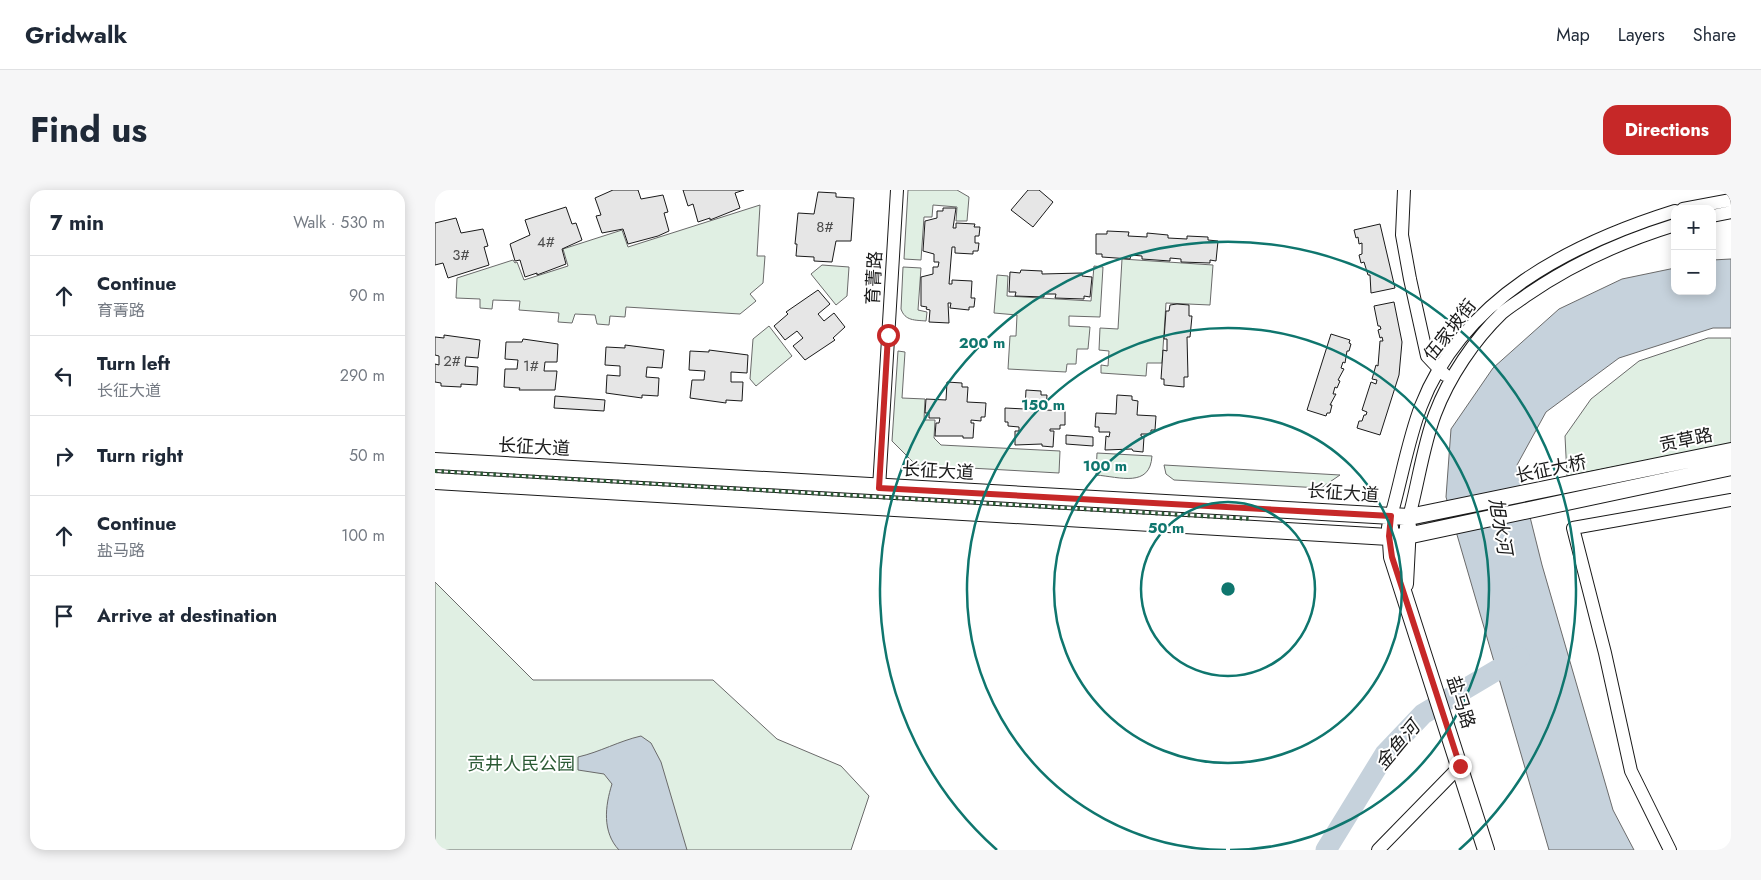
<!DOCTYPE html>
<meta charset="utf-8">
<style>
body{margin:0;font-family:Jost,"Noto Sans SC",sans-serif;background:#f6f6f7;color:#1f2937}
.controls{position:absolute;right:15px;top:15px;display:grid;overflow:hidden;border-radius:10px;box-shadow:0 2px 12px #0003}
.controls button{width:45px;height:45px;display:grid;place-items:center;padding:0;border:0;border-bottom:1px solid #e0e1e3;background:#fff;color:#1f2937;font:25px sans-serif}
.stop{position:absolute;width:15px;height:15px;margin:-11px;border:4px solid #c62828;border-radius:50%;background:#fff}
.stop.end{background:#c62828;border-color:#fff;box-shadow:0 1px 5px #0008}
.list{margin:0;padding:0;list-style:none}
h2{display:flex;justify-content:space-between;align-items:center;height:65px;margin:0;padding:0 20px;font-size:21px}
h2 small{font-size:16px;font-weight:400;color:#747a83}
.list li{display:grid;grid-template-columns:32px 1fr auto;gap:15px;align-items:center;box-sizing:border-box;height:80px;padding:0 20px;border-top:1px solid #e0e1e3}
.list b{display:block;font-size:19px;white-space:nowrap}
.list p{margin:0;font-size:16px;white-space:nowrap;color:#747a83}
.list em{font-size:16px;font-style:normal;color:#747a83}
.icon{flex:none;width:28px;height:28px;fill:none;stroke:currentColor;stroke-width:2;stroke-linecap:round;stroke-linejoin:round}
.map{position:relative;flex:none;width:1296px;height:660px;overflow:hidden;border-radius:15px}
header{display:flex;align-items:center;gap:30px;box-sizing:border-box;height:70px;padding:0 25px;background:#fff;border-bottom:1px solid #e0e1e3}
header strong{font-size:24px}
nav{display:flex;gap:28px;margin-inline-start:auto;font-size:18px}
.intro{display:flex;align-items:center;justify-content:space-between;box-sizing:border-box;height:120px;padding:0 30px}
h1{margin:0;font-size:35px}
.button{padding:12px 22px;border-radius:15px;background:#c62828;color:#fff;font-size:18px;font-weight:700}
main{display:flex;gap:30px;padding:0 30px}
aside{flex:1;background:#fff;border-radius:15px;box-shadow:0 2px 12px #0003}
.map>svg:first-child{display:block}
</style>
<header>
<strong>Gridwalk</strong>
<nav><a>Map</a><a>Layers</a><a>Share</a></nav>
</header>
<div class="intro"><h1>Find us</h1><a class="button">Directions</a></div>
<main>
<aside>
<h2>7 min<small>Walk · 530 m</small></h2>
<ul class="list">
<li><svg class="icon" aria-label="ahead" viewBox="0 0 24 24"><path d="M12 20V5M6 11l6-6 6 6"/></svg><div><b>Continue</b><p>育菁路</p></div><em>90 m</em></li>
<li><svg class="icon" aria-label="left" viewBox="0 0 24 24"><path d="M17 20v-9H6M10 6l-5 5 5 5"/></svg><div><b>Turn left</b><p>长征大道</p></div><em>290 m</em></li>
<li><svg class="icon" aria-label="right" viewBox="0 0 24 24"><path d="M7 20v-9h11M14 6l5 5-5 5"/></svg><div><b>Turn right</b></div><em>50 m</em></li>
<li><svg class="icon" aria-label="ahead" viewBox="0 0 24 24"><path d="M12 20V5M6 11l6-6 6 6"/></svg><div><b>Continue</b><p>盐马路</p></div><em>100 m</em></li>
<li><svg class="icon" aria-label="arrive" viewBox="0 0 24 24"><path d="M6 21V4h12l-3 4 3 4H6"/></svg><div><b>Arrive at destination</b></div></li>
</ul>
</aside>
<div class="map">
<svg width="1296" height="660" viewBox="0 0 1296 660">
<rect width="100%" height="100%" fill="#fff"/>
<!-- green -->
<path fill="#e0efe3" stroke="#6a6a6a" d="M473,0H522L534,7L532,31H521L522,17L498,15L497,27H489L486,70L469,69Z
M325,15L322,66H330L328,93L315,104L321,111L305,124L191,117L190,127L175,126L174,135L162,134L160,125L140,124L137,133L123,132L124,123L84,120L85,111L58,110L57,119L45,118V109L21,108L22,88L78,70L80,73L82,72L89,90L133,76L128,59L187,40L193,57Z
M687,69L778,75L775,115L731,113L727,173H712L711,186L666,183V175L673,176L674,161L664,160L665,138L683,139Z
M387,75L414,77L412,106L401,115L376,84Z
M659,76L668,77L665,127L634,126V136L655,137L653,159H642L641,174H632L631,182L573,179L575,146H581L582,125L559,123L562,85L573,86L572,106L656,111Z
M468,77L486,78L483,120L492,122L491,131C480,130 470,131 466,119Z
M334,136L357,166L321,196L315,189L318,149Z
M1273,148H1296V254L1132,286L1130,246L1156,209L1204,171Z
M463,161L470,162L467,208L490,209L489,230H500L499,248L506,255L625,261L624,283L481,275L457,251Z
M662,263L717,266C715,298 685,287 661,285Z
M729,275L905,285L886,298L739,290L731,284Z
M0,392L98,490H278L342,549L406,576L434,606L416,660H0Z"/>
<!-- water -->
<path fill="#c6d2dc" stroke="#6a6a6a" d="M1296,69V138H1278L1184,168L1111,222L1082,275L1107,375L1178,620L1199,660H1114L1011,307L1016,239L1058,178L1124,119L1187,89L1240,78V101H1277V70Z
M206,546L216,553L226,572L252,660H184C167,642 170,616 177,594L169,584L143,580V567C165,562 184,551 206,546Z"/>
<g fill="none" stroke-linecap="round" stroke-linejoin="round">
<!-- river -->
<path stroke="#c6d2dc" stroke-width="21" d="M891,660L950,564L988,524L1084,467"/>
</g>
<!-- building -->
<path fill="#e6e6e6" stroke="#1a1a1a" d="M178,0H203L206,9L228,5L233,22L229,23L234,41L223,46L193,54L188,39L167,43L161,26L166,25L160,8Z
M248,0H309L300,3L305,18L275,30V28L263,32L258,14L253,16Z
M593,0H604L618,12L598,37L576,20Z
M383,2L401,3V7L419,8L416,51H401L397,72L379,71V67L361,66L362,54H360L363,23L379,24Z
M131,17L137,34L141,33L147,50L127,59L131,74L102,85V83L90,87L85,70L80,71L75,54L95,45L90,30Z
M508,18H521L518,38H521V33L540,34L539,37H545L544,46H540V53H544L543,61H538V64L520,63V57H517L514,94H517V90L537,91L536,108H540L539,117H534V120L515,118L516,113H513L514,133L494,132L495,120L491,119L492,117L486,116V87L498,84V77H503L504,72H499V64L488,61L490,31L502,28V21H508Z
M21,28L26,43L48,39L53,56L49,57L54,75L13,88L8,73L0,75V33Z
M945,34L960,98L936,103L935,85H933L929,72L926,73L924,65L927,64V53L924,54L923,47L921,48L919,40Z
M672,41L694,42L693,46L712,47V43L733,45V48L752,49V46L773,47V50L783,51L781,71L775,70V73L746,72V69L735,68V71L707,69V66L696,65L695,69L667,67V64H661V44H672Z
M586,80L607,81V84L647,83V86L657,87L655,107L649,106V109L620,108L621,104H609V107L580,106L581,102H574L575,82L585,83Z
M383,100L395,114L383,124L389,131L399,123L410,137L398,148L400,150L370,170L358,156L368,148L362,141L350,150L339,136L353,124L351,122Z
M959,112L967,152L964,185L945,245L922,238L924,231H927L929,225H931L932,222L927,220L936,192L941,194L942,190L937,189L941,175L943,176L945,151H948L947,147L945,148L943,140L946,139L945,136H943L939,116Z
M742,114L754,115V126H757L755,147H752L753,187H749V197L729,195V189H726L728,160L732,161V149H729L731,121H734L735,115Z
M896,144L915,150L914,153L916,154L914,161H912L910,173L908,172L906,178L909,179L903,190L905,191L902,198L900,197L898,204H901L895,215H897L895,223H892L891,226L872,220Z
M9,145L45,150L43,168L31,167L30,176L43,177L42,195L26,194V197L6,196V193L0,192V174L4,175V166L0,165V147L9,148Z
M88,149L123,154L122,172H110L109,181H122L120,200H84L85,198L69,197L70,179H82L83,170L70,169L71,152H87Z
M190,155L229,160L227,178L212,177L211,187L224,188L223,206L207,205V208L171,203L172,185L185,186V176L170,175L171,157L190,158Z
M274,160L313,165L312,183L296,182V192H308L307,211L291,210V213L255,208L257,190H269L270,181L254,180L255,161L274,162Z
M512,192L527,193V197H533L532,212L551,213L550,227H546V231L536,230V233H539L538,248H528V246H500L501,233H504L505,228H494V223H490L491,209L511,210Z
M591,200L606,201V205H612L611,220L630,221V235H625V239H615V241H619L618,257L607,256V254L580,255V241H584V237L573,236V232H570V218L590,219Z
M682,205L697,206V210L703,211L702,225L721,226L720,240H716V244H706V246L709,247L708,262L698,261L697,259L670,260L671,246L674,247L675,242H664V237H660L661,223L681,224Z
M120,206L170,210L169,221L119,218Z
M631,245L658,247V256L631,254Z"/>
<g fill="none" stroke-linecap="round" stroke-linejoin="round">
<defs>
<path id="minor" d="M969,0L967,45L975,89L992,166L1010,185
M1248,19L1296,10
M1277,26L1296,22
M444,298L462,0
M956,326C966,291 973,250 986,216C1028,108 1135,54 1240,21
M974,327C983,294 988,256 1000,224C1014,187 1039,150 1067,123C1075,116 1084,111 1092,105C1137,74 1188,51 1240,35
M943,660L1025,576
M1235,660L1196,581L1170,463L1138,338L1296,310"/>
<path id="major" d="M0,271L974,327L1296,261
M0,291L954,347L972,346L1296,277
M955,337L957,367L1051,660
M970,394L973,336"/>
</defs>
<!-- minor casing -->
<use href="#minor" stroke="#1a1a1a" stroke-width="14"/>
<!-- major casing -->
<use href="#major" stroke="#1a1a1a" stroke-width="18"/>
<!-- minor -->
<use href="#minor" stroke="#fff" stroke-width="12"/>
<!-- major -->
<use href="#major" stroke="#fff" stroke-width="16"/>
<!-- hedge -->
<path stroke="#2b5a34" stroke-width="4" stroke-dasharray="2.5 4" stroke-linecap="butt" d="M0,281L817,329"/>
</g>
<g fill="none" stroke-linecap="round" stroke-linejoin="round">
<!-- route -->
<path stroke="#c62828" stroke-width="6" d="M453,145L444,298L956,326L954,346L957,367L1025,576"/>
</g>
<!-- distance rings -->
<g fill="none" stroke="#0f766e" stroke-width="2.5">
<circle cx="793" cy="399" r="87"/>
<circle cx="793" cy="399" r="174"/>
<path d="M791 660A261 261 0 1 1 795 660"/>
<path d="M562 660A348 348 0 1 1 1024 660"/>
</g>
<g text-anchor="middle" stroke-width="4" stroke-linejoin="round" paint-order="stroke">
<!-- number labels -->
<g font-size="15" fill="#4d4d4d">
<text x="390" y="42">8#</text>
<text x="111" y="57">4#</text>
<text x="26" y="70">3#</text>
<text x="17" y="176">2#</text>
<text x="96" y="181">1#</text>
</g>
<!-- street labels -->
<g font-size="18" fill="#1a1a1a" stroke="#fff">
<text transform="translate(439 88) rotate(-87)" y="6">育菁路</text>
<text transform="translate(1015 140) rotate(-52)" y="6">伍家坡街</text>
<text transform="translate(1251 250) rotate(-12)" y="6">贡草路</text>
<text transform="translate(99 257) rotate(3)" y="6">长征大道</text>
<text transform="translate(1116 279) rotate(-12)" y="6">长征大桥</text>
<text transform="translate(503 281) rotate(3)" y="6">长征大道</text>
<text transform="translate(908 303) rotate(4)" y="6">长征大道</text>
<text transform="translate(1026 512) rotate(72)" y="6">盐马路</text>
</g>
<!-- park labels -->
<g font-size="18" fill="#2b5a34" stroke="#fff">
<text x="86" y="580">贡井人民公园</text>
</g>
<!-- water labels -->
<g font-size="19" font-style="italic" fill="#1a1a1a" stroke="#fff">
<text transform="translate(1066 336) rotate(80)" y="7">旭水河</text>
<text transform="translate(962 555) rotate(-50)" y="7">金鱼河</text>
</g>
</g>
<circle cx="793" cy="399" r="8" fill="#0f766e" stroke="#fff" stroke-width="2.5"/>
<g font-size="15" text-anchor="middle" font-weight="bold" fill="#0f766e" stroke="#fff" stroke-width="4" stroke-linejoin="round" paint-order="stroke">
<text x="547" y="158">200 m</text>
<text x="608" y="220">150 m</text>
<text x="670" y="281">100 m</text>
<text x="731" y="343">50 m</text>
</g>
</svg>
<div class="controls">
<button>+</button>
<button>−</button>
</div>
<div class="stop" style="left:453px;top:145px"></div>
<div class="stop end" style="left:1025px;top:576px"></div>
</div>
</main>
